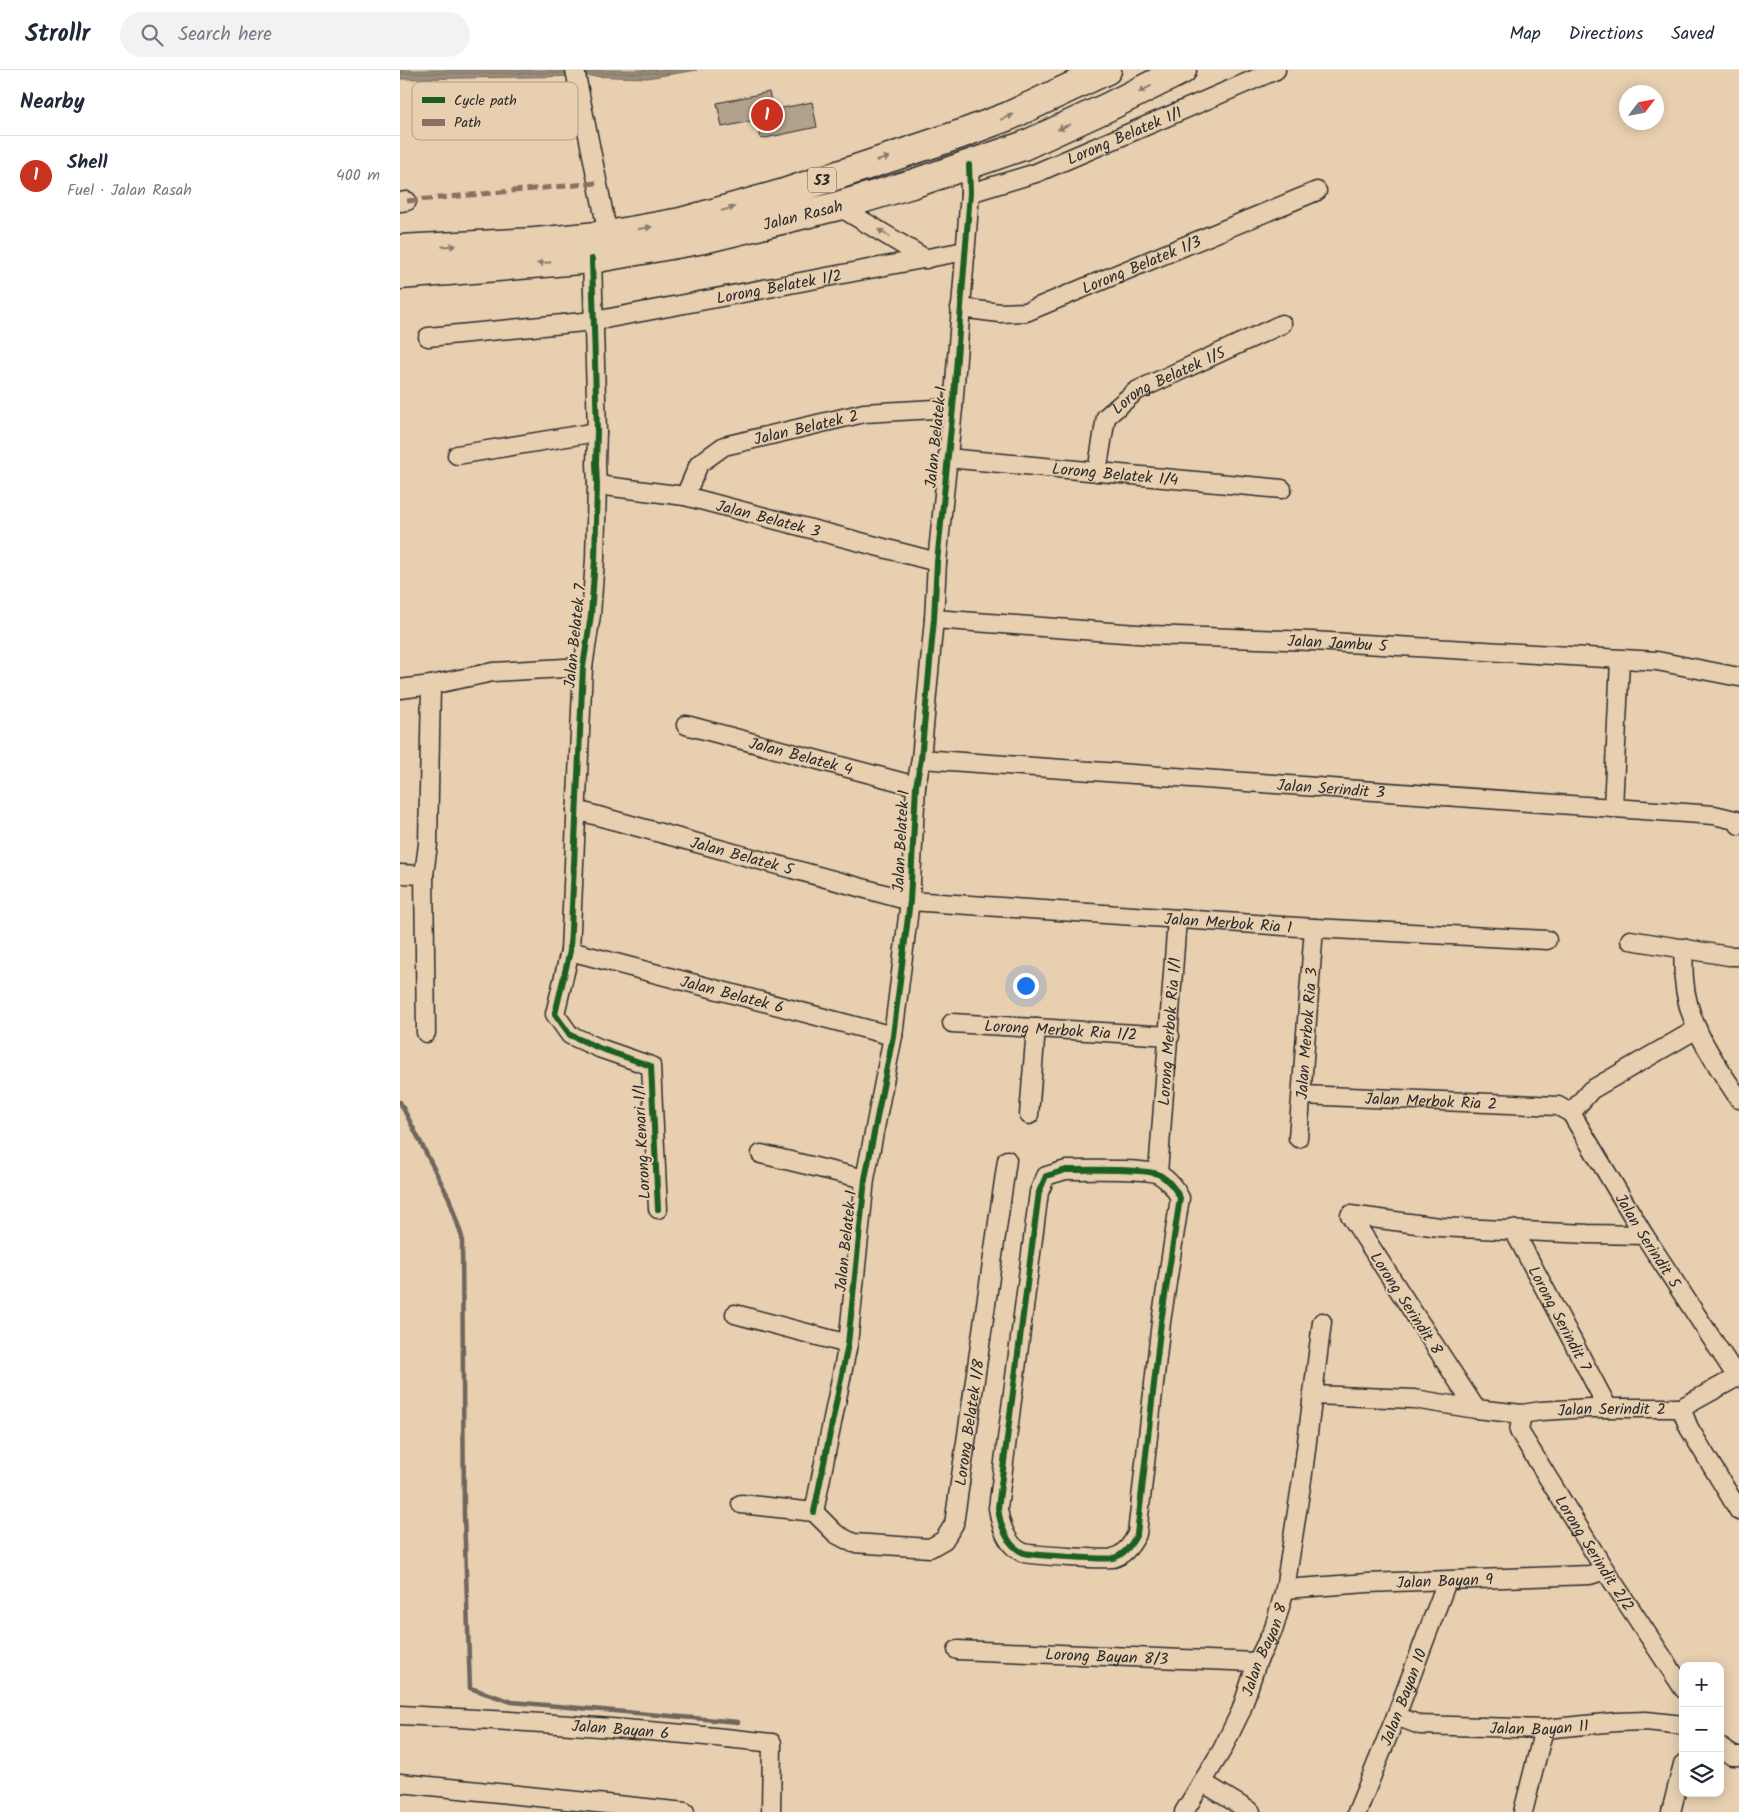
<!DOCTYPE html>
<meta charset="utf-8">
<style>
body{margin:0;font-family:Kalam,sans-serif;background:#f2f2f3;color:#1f2937}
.controls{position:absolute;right:15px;bottom:15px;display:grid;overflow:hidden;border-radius:10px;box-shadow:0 2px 12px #0003}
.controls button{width:45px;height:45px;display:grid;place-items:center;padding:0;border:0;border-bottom:1px solid #e0e1e3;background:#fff;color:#1f2937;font:25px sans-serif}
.compass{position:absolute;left:1219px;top:15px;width:45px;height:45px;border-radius:50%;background:#fff;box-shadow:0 2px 12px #0003;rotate:58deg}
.you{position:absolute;left:625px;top:915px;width:18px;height:18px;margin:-12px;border:4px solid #fff;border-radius:50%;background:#1a73e8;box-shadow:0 0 0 8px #1a73e833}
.badge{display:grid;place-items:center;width:32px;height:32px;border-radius:50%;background:#c8321e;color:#fff;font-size:16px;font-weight:700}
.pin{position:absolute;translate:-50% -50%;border:2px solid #fff;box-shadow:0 1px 5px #0006}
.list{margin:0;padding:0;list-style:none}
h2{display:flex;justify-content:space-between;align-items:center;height:65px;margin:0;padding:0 20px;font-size:21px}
h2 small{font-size:16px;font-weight:400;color:#747a83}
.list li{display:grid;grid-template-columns:32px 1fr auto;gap:15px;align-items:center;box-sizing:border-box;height:80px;padding:0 20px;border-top:1px solid #e0e1e3}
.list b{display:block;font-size:19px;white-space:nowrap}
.list p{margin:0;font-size:16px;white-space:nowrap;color:#747a83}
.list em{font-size:16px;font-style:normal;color:#747a83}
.icon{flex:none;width:28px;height:28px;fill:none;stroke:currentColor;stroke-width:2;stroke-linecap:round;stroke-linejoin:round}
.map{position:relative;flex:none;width:1339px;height:1742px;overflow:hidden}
header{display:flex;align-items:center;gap:30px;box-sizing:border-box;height:70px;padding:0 25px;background:#fff;border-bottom:1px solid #e0e1e3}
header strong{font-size:24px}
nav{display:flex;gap:28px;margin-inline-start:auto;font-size:18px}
.search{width:350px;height:45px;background:#f2f2f3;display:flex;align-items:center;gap:12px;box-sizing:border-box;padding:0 18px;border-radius:28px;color:#747a83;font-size:19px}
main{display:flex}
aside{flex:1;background:#fff}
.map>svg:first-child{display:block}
</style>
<header>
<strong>Strollr</strong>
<div class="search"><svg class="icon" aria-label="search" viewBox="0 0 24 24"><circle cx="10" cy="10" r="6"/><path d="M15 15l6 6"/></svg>Search here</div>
<nav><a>Map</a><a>Directions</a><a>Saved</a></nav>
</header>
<main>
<aside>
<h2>Nearby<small></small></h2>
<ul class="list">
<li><span class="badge">1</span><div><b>Shell</b><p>Fuel · Jalan Rasah</p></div><em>400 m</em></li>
</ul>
</aside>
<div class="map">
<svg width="1339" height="1742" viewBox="0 0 1339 1742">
<defs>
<pattern id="water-rules" width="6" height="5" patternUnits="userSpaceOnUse" patternTransform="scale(1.25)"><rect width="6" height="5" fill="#9d8e7b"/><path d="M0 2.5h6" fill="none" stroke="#807465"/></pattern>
</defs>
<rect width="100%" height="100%" fill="#e7cfb0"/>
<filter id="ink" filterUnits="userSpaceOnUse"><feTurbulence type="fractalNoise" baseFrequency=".02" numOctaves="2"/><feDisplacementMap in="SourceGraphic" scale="10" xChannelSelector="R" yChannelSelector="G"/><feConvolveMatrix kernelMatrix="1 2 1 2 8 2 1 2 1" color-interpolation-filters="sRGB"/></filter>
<g filter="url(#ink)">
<!-- water -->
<path fill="url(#water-rules)" stroke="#6f665b" d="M0,0H297L247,8L184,6L0,9Z"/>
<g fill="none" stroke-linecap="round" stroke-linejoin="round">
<!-- stream -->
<path stroke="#6f665b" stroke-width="4.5" d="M0,1032L49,1128L62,1167L64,1445L70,1618L112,1632L338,1652"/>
</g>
<!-- building -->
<path fill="#b2a18b" stroke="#2b2b2b" d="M369,22L373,40L412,32L417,57L361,69L357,50L322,57L317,33Z"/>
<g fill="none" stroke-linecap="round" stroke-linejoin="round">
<defs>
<g id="minor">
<path d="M175,0L208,165"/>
<path id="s1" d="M570,123L636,103L876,0"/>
<path d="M0,132L7,131"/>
<path d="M438,136L526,189"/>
<path d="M192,189L197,362L196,393L197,415L195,489L191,545L183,597L170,881L155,944L170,965L199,978L251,996L258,1139"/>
<path id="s2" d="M560,238L600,243L626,242L917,121"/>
<path id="s3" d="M28,267L194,251L565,181"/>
<path d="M57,385L197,362"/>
<path id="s4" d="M547,388L882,419"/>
<path id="s5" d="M697,402L706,347L736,321L882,254"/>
<path id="s6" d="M197,415L285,426L537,492"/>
<path id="s7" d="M285,426L299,394L324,376L464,343L553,338"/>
<path id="s8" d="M534,549L751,565L912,571L1257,591L1339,607"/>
<path d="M0,619L31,615L93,602L183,597"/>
<path id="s9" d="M286,655L516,716"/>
<path id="s10" d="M521,689L1314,745L1335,750L1339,755"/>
<path d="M1213,738L1220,590"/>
<path id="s11" d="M176,740L510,831L914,858L1147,870"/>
<path d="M0,804L24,805"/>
<path d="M1230,870L1329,886H1339"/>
<path d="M1283,878C1284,888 1283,899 1284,909C1287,955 1315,992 1339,1029"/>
<path id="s12" d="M170,881L493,966"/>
<path id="s13" d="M552,953L770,966"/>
<path d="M26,963L24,805L28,774L31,615"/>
<path id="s14" d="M902,1025L1158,1036L1171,1043L1244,1165L1337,1307"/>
<path d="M1171,1043L1191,1020L1297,959"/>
<path d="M629,1045L636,958"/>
<path id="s15" d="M898,1068L914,858"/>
<path d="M361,1084L465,1109"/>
<path d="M666,1100C683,1100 749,1098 760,1105C770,1111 775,1118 780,1128L761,1252L737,1464C732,1474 725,1485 713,1488C708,1490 631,1485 624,1483C607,1477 600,1454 598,1438L639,1122L646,1106Z"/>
<path id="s16" d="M758,1103L777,849"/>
<path id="s17" d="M1113,1159L1208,1338"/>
<path d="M335,1244L448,1274"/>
<path id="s18" d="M913,1325L1014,1329L1076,1339L1122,1344L1141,1341L1190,1338H1281L1339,1306"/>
<path d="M1281,1338L1289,1358L1339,1441"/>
<path d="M1076,1339L950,1145L1039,1157L1188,1164L1244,1165"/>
<path id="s19" d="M1122,1344L1119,1361L1205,1500L1283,1618"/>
<path d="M341,1434L414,1442"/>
<path d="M414,1442L448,1274L465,1109L493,966L510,831L516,716L521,689L534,549L537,492L553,338L570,123L569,95"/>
<path id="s20" d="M414,1442L436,1464L453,1473L530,1478L544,1470L554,1454L607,1090"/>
<path id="s21" d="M885,1519L967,1513L1190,1505L1205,1500"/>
<path id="s22" d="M557,1580L857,1592"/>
<path id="s23" d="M0,1645C124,1651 248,1659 372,1673L371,1742"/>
<path id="s24" d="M996,1646L1020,1655L1144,1659L1216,1652L1246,1651L1283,1655"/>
<path d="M1320,1677L1333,1686H1339"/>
<path d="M802,1712L851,1742"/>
<path d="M0,1713L285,1742"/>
<path id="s25" d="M784,1742L822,1680L841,1641L857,1592L874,1558L885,1519L903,1403L922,1252"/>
<path id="s26" d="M957,1742L996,1646L1047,1511"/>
<path d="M1123,1742L1144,1659"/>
<path d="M1271,1742L1283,1694"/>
</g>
<g id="trunk">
<path d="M0,179L135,172L208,165L281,152L381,124L561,64L609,46L707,0"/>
<path id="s27" d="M0,205L192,189L304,169L438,136L512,114L623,76L708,37L782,0"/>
</g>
</defs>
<!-- minor casing -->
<use href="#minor" stroke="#2b2b2b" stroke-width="21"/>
<!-- trunk casing -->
<use href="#trunk" stroke="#2b2b2b" stroke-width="31"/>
<!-- minor -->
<use href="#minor" stroke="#e7cfb0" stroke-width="18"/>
<!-- trunk -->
<use href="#trunk" stroke="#e7cfb0" stroke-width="28"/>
<!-- quiet -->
<path stroke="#8d6e63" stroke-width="5" stroke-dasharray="10 5" stroke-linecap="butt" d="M7,131L197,113"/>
<defs>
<path id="cycleway" d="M192,189L197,362L196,393L197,415L195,489L191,545L183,597L170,881L155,944L170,965L199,978L251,996L258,1139
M666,1100C683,1100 749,1098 760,1105C770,1111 775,1118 780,1128L761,1252L737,1464C732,1474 725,1485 713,1488C708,1490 631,1485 624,1483C607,1477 600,1454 598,1438L639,1122L646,1106Z
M414,1442L448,1274L465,1109L493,966L510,831L516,716L521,689L534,549L537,492L553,338L570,123L569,95"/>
</defs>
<!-- cycleway casing -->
<use href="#cycleway" stroke="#e7cfb0" stroke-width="9"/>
<!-- cycleway -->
<use href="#cycleway" stroke="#1b5e20" stroke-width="6"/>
</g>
<!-- one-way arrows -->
<defs><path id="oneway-solid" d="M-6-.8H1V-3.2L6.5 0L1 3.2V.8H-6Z" transform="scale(1.25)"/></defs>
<g fill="#897d6e">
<use href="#oneway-solid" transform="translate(745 19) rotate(153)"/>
<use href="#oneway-solid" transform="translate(607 47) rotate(-22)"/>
<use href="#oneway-solid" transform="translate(664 57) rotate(156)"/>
<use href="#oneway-solid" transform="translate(483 89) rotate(-18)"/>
<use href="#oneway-solid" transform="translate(328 139) rotate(-16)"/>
<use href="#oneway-solid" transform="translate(245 158) rotate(-10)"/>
<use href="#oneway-solid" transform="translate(484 163) rotate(-149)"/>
<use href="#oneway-solid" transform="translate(49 176) rotate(-3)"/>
<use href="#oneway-solid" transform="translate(144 193) rotate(175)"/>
</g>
</g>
<g text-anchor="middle" stroke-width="4" stroke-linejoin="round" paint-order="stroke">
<!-- shield labels -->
<rect fill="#e7cfb0" stroke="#635c53" stroke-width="1" x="408" y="97.5" width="28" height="25" rx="4"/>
<g font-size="15" font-weight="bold" fill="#2b2b2b">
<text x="422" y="115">53</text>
</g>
<!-- street labels -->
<g font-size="16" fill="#2b2b2b" stroke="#e7cfb0">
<text dy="6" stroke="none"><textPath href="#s1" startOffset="165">Lorong Belatek 1/1</textPath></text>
<text dy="6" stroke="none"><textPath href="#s27" startOffset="408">Jalan Rasah</textPath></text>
<text dy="6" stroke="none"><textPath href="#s2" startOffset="191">Lorong Belatek 1/3</textPath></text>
<text dy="6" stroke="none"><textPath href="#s3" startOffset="355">Lorong Belatek 1/2</textPath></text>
<text dy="6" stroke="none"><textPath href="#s5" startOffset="129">Lorong Belatek 1/5</textPath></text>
<text dy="6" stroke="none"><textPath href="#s7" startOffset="150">Jalan Belatek 2</textPath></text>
<text transform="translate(535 367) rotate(-84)" y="6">Jalan Belatek 1</text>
<text dy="6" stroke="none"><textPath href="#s4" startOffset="169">Lorong Belatek 1/4</textPath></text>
<text dy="6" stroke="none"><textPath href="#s6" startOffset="175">Jalan Belatek 3</textPath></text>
<text transform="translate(174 566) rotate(-84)" y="6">Jalan Belatek 7</text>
<text dy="6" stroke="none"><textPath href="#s8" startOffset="404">Jalan Jambu 5</textPath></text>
<text dy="6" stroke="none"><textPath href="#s9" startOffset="119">Jalan Belatek 4</textPath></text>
<text dy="6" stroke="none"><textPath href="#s10" startOffset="411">Jalan Serindit 3</textPath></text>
<text transform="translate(500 771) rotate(-87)" y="6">Jalan Belatek 1</text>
<text dy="6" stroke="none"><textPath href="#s11" startOffset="172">Jalan Belatek 5</textPath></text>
<text dy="6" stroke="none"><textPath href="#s11" startOffset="665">Jalan Merbok Ria 1</textPath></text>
<text dy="6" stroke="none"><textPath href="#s12" startOffset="168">Jalan Belatek 6</textPath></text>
<text dy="6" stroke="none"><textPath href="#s13" startOffset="109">Lorong Merbok Ria 1/2</textPath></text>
<text dy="6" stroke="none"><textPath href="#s16" startOffset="142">Lorong Merbok Ria 1/1</textPath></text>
<text dy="6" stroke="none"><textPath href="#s15" startOffset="105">Jalan Merbok Ria 3</textPath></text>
<text dy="6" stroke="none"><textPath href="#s14" startOffset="129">Jalan Merbok Ria 2</textPath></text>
<text transform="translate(241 1072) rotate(-93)" y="6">Lorong Kenari 1/1</text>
<text dy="6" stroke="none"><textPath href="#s14" startOffset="420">Jalan Serindit 5</textPath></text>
<text transform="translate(445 1171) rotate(-84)" y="6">Jalan Belatek 1</text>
<text transform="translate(1007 1233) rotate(57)" y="6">Lorong Serindit 8</text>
<text dy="6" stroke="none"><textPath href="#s17" startOffset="101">Lorong Serindit 7</textPath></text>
<text dy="6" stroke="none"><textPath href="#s18" startOffset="300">Jalan Serindit 2</textPath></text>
<text dy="6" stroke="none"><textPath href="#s20" startOffset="265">Lorong Belatek 1/8</textPath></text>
<text dy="6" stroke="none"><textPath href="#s19" startOffset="161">Lorong Serindit 2/2</textPath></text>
<text dy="6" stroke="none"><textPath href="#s21" startOffset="160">Jalan Bayan 9</textPath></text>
<text dy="6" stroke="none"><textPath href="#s25" startOffset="182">Jalan Bayan 8</textPath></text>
<text dy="6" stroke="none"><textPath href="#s22" startOffset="150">Lorong Bayan 8/3</textPath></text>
<text dy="6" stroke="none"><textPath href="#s26" startOffset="124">Jalan Bayan 10</textPath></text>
<text dy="6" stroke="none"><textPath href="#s24" startOffset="145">Jalan Bayan 11</textPath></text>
<text dy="6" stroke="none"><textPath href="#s23" startOffset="221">Jalan Bayan 6</textPath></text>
</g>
</g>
<!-- legend -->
<rect x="12" y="12" width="166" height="58" rx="8" fill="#e7cfb0" stroke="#af9e88" stroke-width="1"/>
<rect x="22" y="27" width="23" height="6" fill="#1b5e20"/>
<rect x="22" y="49" width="23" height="7" fill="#8d6e63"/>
<g font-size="14" fill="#2b2b2b">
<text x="54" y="35">Cycle path</text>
<text x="54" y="57">Path</text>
</g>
</svg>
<div class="controls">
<button>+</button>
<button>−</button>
<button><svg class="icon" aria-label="layers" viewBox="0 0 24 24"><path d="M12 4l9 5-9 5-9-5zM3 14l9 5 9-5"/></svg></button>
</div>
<svg class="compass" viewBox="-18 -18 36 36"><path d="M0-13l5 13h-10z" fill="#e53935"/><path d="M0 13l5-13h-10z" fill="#747a83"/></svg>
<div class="you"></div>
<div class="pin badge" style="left:367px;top:45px">1</div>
</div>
</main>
